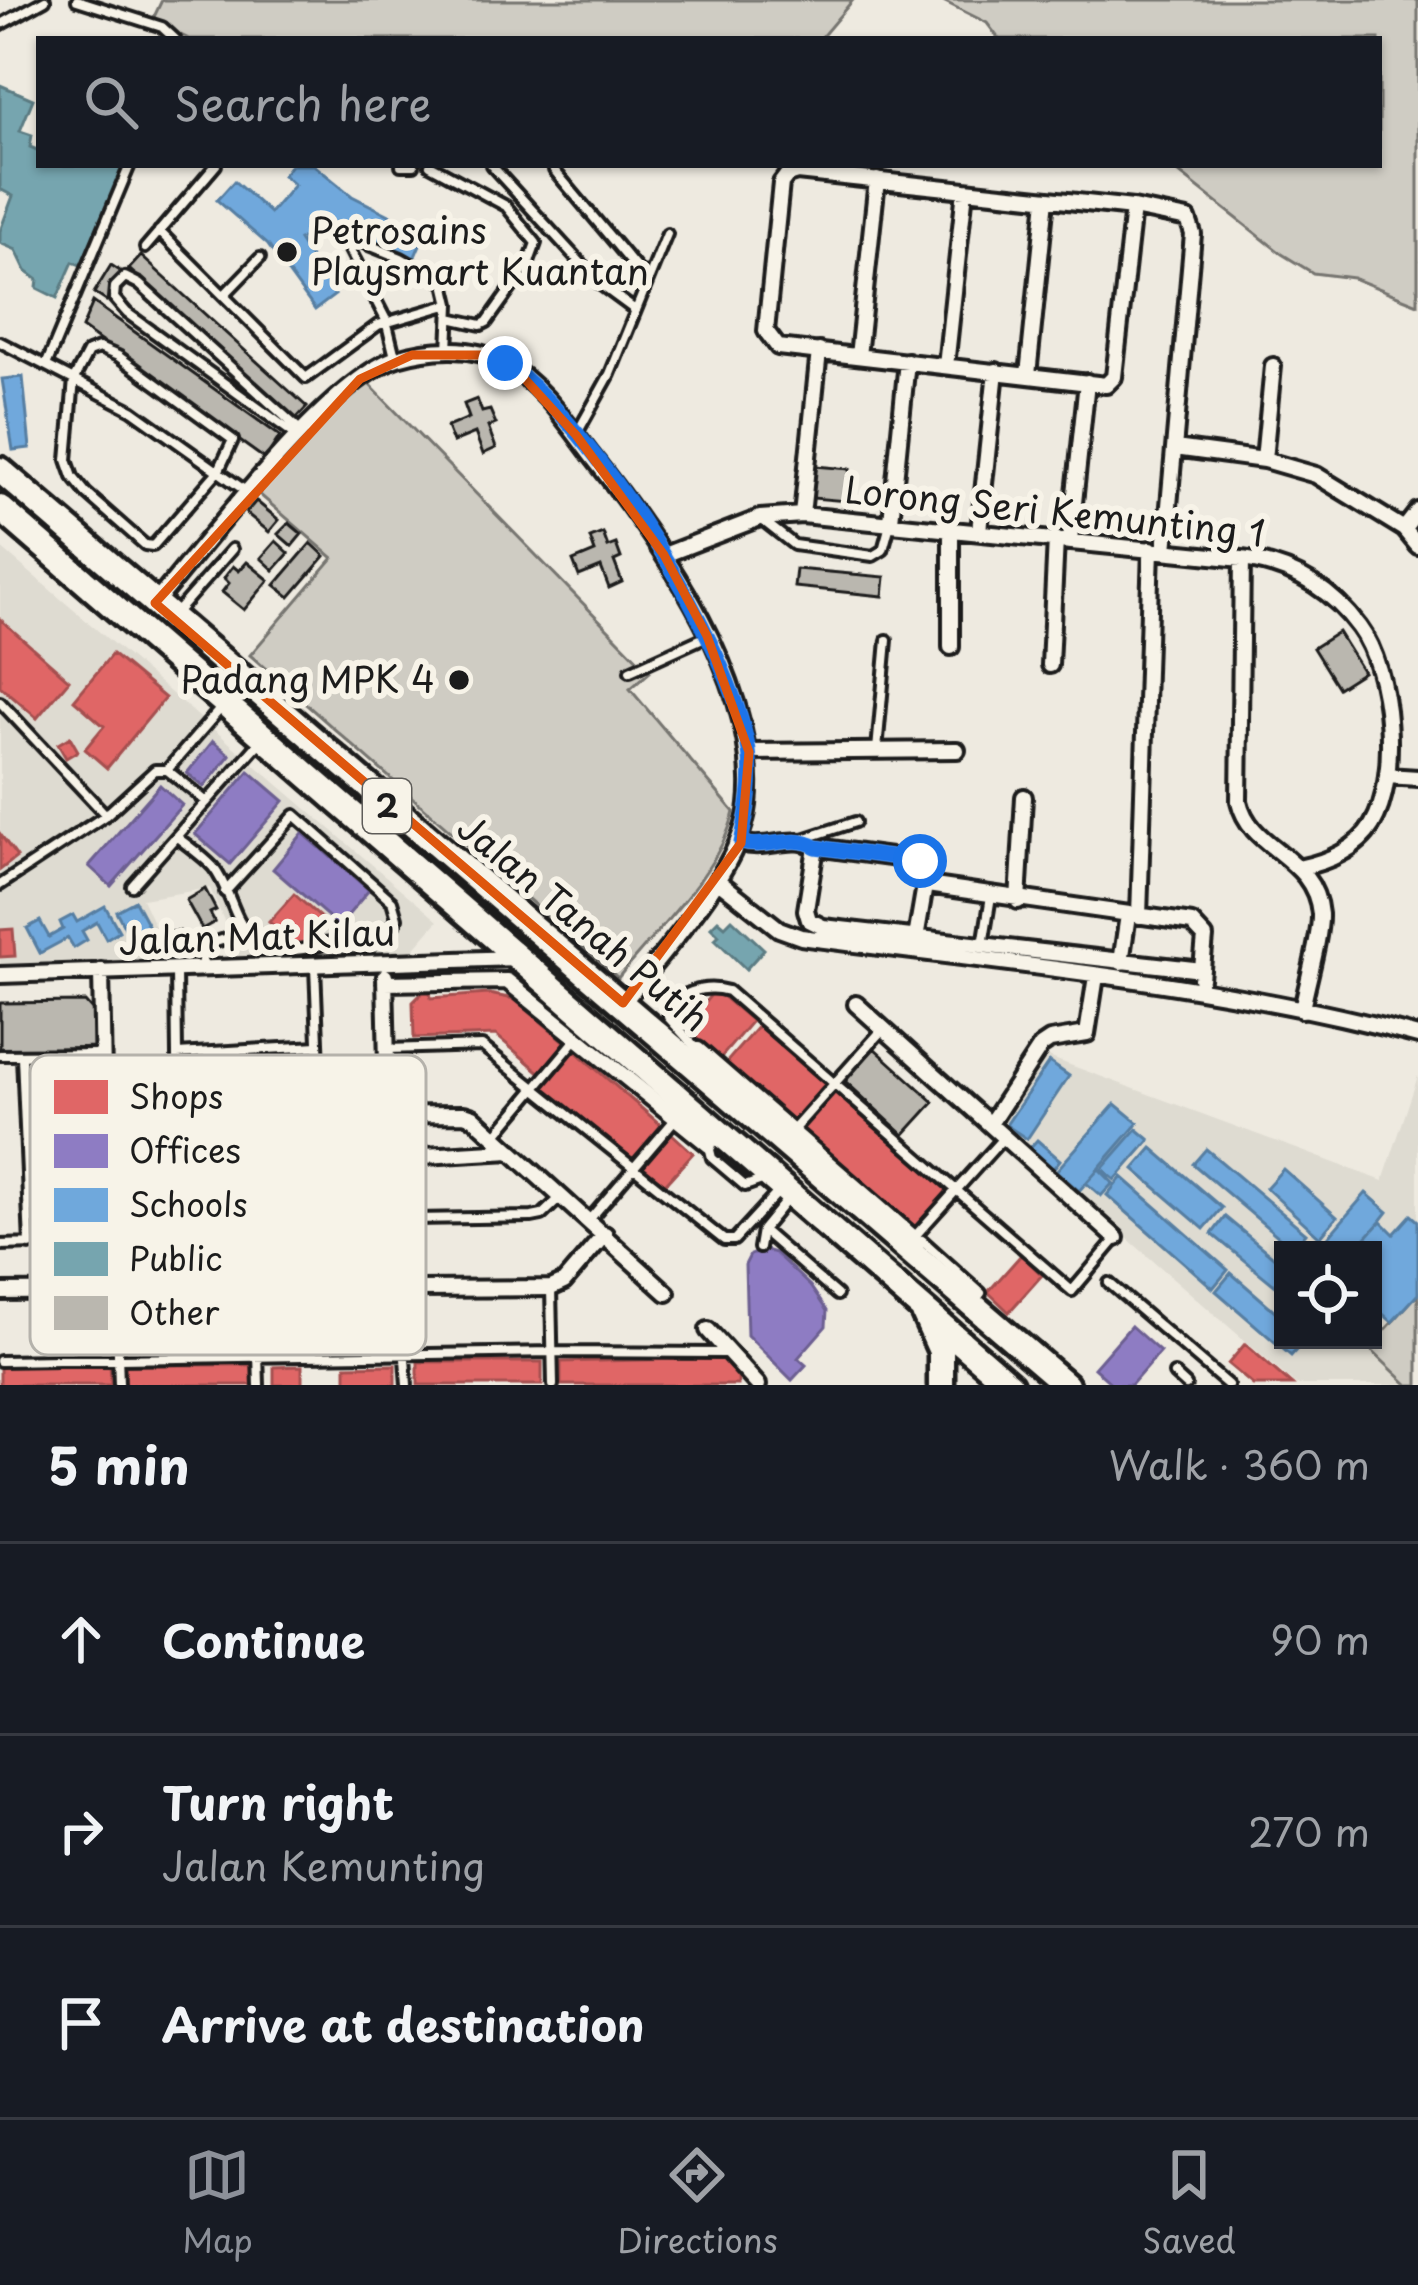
<!DOCTYPE html>
<meta charset="utf-8">
<style>
body{margin:0;font-family:"Playpen Sans",sans-serif;background:#242831;color:#f1f3f6}
.controls{position:absolute;right:36px;bottom:36px;display:grid;overflow:hidden;border-radius:0px;box-shadow:0 3px 9px #0004}
.controls button{width:108px;height:108px;display:grid;place-items:center;padding:0;border:0;border-bottom:3px solid #363941;background:#171b24;color:#f1f3f6;font:60px sans-serif}
.stop{position:absolute;width:36px;height:36px;margin:-27px;border:9px solid #1a73e8;border-radius:50%;background:#fff}
.stop.end{background:#1a73e8;border-color:#fff;box-shadow:0 3px 12px #0008}
.list{margin:0;padding:0;list-style:none}
h2{display:flex;justify-content:space-between;align-items:center;height:156px;margin:0;padding:0 48px;font-size:51px}
h2 small{font-size:39px;font-weight:400;color:#9ea1a6}
.list li{display:grid;grid-template-columns:78px 1fr auto;gap:36px;align-items:center;box-sizing:border-box;height:192px;padding:0 48px;border-top:3px solid #363941}
.list b{display:block;font-size:45px;white-space:nowrap}
.list p{margin:0;font-size:39px;white-space:nowrap;color:#9ea1a6}
.list em{font-size:39px;font-style:normal;color:#9ea1a6}
.icon{flex:none;width:66px;height:66px;fill:none;stroke:currentColor;stroke-width:2;stroke-linecap:round;stroke-linejoin:round}
.map{position:relative;flex:none;width:1418px;height:1385px;overflow:hidden}
.search{position:absolute;background:#171b24;box-shadow:0 3px 9px #0004;left:36px;right:36px;top:36px;height:132px;display:flex;align-items:center;gap:30px;box-sizing:border-box;padding:0 42px;border-radius:0px;color:#9ea1a6;font-size:45px}
.sheet{height:732px;background:#171b24}
nav{display:flex;justify-content:space-around;align-items:center;box-sizing:border-box;height:168px;border-top:3px solid #363941;background:#171b24;font-size:33px;color:#9ea1a6}
nav a{display:grid;justify-items:center;gap:6px}
nav .on{color:#8c9099}
.map>svg:first-child{display:block}
</style>
<div class="map">
<svg width="1418" height="1385" viewBox="0 0 1418 1385">
<rect width="100%" height="100%" fill="#eeeae0"/>
<filter id="ink" filterUnits="userSpaceOnUse"><feTurbulence type="fractalNoise" baseFrequency=".00833" numOctaves="2"/><feDisplacementMap in="SourceGraphic" scale="24" xChannelSelector="R" yChannelSelector="G"/><feConvolveMatrix kernelMatrix="1 2 1 2 8 2 1 2 1" color-interpolation-filters="sRGB"/></filter>
<g filter="url(#ink)">
<!-- built -->
<path fill="#dedbd1" fill-rule="evenodd" d="M0,547L438,921L411,952L240,958L210,888L142,899L156,929L152,932L154,959L0,966Z
M1043,1055L1383,1181L1418,1076V1385H1296L997,1125ZM1283,1250H1373V1340H1283Z"/>
<!-- green -->
<path fill="#cfccc3" stroke="#767470" stroke-width="3" d="M162,0H853L820,39H189L152,21Z
M941,0H1418V304L1353,278L1313,273L1282,254L1169,165H1379V39H999L987,23Z
M368,383L650,672L630,689L734,812C720,872 656,930 618,978L250,655L333,558L259,494L329,412Z
M1418,1294V1385H1408L1369,1348Z"/>
<!-- shops -->
<path fill="#e06666" stroke="#a55050" stroke-width="3" d="M0,619L69,680L37,718L0,686Z
M112,654L165,698L107,768L85,749L104,726L74,700Z
M70,737L78,751L66,758L58,744Z
M0,834L17,857L0,870Z
M294,894L324,921L300,949L269,922Z
M13,929L15,956L0,957V930Z
M715,990L752,1021L718,1061L682,1030Z
M423,992H430L431,998L489,994L514,999L568,1044L543,1075L496,1035L414,1038L413,1002Z
M758,1026L826,1085L793,1124L724,1065Z
M574,1050L662,1126L630,1164L542,1088Z
M833,1089L951,1192L915,1233L798,1130Z
M670,1132L693,1153L659,1191L636,1170Z
M1021,1255L1042,1275L1009,1312L988,1292Z
M1245,1344L1292,1385H1253L1228,1364Z
M724,1358L738,1372V1385H561V1362Z
M418,1362H542V1385H418Z
M110,1363L111,1385H0V1365Z
M124,1365H252V1385H124Z
M395,1365V1385H346V1366Z
M302,1366V1385H274V1367Z"/>
<!-- offices -->
<path fill="#8e7cc3" stroke="#6c5f91" stroke-width="3" d="M213,741L230,755L204,787L187,773Z
M249,771L284,801L230,864L195,834Z
M160,785L182,805L111,886L89,866Z
M303,833L369,890L339,926L273,869Z
M765,1250L775,1253L810,1286L827,1311L826,1326L798,1358L806,1365L792,1380L747,1335L745,1265L750,1255Z
M1131,1326L1160,1352L1131,1385H1113L1094,1368Z"/>
<!-- schools -->
<path fill="#6fa8dc" stroke="#567ea2" stroke-width="3" d="M291,165H314L352,196L425,233L413,261L336,222L299,240L335,295L315,310L268,245L217,200L234,181L270,213L294,185L283,175Z
M23,377L30,448L13,450L2,379Z
M135,901L150,929L131,939L116,911Z
M105,906L119,931L106,939L97,922L82,931L87,940L74,948L68,938L40,953L27,928L40,921L49,937L63,929L60,922L73,915L77,922Z
M1049,1062L1069,1076L1027,1139L1006,1125Z
M1115,1104L1138,1123L1079,1191L1056,1171Z
M1137,1129L1150,1140L1115,1180L1102,1169Z
M1037,1140L1060,1160L1052,1170L1028,1150Z
M1152,1148L1222,1208L1204,1229L1134,1169Z
M1206,1149L1306,1233L1293,1249L1193,1164Z
M1099,1169L1113,1183L1101,1196L1086,1183Z
M1283,1169L1337,1217L1320,1237L1266,1188Z
M1122,1177L1228,1270L1213,1288L1107,1195Z
M1366,1193L1388,1212L1381,1221L1355,1250H1317Z
M1411,1215L1418,1221V1294L1392,1322L1373,1305V1250H1355L1381,1221L1394,1234Z
M1225,1217L1283,1265V1282L1278,1288L1212,1234Z
M1231,1273L1283,1318V1340H1305L1291,1356L1216,1291Z"/>
<!-- public -->
<path fill="#76a5af" stroke="#5b7c83" stroke-width="3" d="M0,85L33,99L20,131L32,135L30,147L37,150L39,146V165H125L81,265L73,262L57,298L37,288L38,280L26,271L16,250L0,243V231L13,196L0,189Z
M732,919L764,949L746,969L715,939L719,935L711,927L718,920L725,926Z"/>
<!-- building -->
<path fill="#bab7af" stroke="#1c1c1c" stroke-width="3" d="M141,256L307,407L295,420L129,269Z
M111,265L123,273L106,301L94,293Z
M93,302L280,436L265,459L82,328Z
M477,399L482,412L490,410L496,424L488,427L496,448L483,454L475,433L453,442L447,427L469,418L464,404Z
M815,466L850,469L846,501L812,498Z
M256,501L279,520L269,532L246,513Z
M289,523L302,534L292,546L278,534Z
M603,533L608,547L616,544L621,558L614,561L622,582L609,588L601,567L579,576L573,561L595,552L590,538Z
M276,541L289,553L274,570L261,558Z
M311,543L325,556L290,597L275,585Z
M247,562L269,580L244,610L222,592L229,583L224,578L233,566L239,571Z
M796,569L885,577L883,596L794,587Z
M1338,632L1363,672L1338,688L1313,648Z
M205,889L216,910L210,913L215,922L202,929L186,900Z
M179,931L181,953L157,955L155,933Z
M85,1002L93,1011L95,1047L0,1051V1003Z
M874,1048L934,1102L904,1135L845,1081Z"/>
<g fill="none" stroke-linecap="round" stroke-linejoin="round">
<defs>
<path id="service" d="M77,0L162,27L175,39
M0,25L45,0
M401,165H414
M430,165L506,206L536,243L528,265L487,322L481,325L450,318
M491,165L601,285L635,310
M554,170L647,281
M159,231L306,378L378,325L450,304
M145,248L216,165
M225,294L260,258
M0,342L132,410L247,492
M99,348L118,356L233,440L219,470L153,546L145,545L86,493L73,477L67,460L74,379L88,352Z
M395,357L386,320L350,250L354,239L401,258L445,283L450,304L448,351
M47,363L130,165
M576,435L610,374L667,234
M297,436L127,313L114,298L115,287L125,277L139,284L301,431
M761,519L794,545L873,556L883,550L891,521
M173,616L232,549
M630,671L707,636
M0,702L106,815
M877,750L887,640
M207,802L167,770L221,708
M177,837C188,846 203,856 213,867C239,900 231,947 289,950C309,951 323,942 343,941C366,941 388,943 397,918L392,901L295,815L225,892
M803,839L855,822
M0,885L106,815L155,770H167
M132,886L260,742
M983,945L991,896
M315,966L325,1220
M202,969C200,935 221,946 243,931
M176,971L179,1221
M388,1049L482,1046L724,1240H734L780,1190
M698,1050L668,1017C674,992 705,984 728,991L1072,1291L1116,1239
M177,1054L318,1046
M0,1055L100,1054
M22,1056L30,1245
M793,1130L883,1029
M495,1136L578,1037
M709,1146L712,1158L745,1186L762,1180
M589,1220L677,1117
M106,1224L532,1217L542,1215L561,1197
M762,1230L837,1295
M915,1236L1004,1137
M0,1245L105,1242
M759,1248L762,1230L790,1196
M913,1251L922,1240L981,1293L973,1302
M1109,1283L1228,1385
M551,1288L553,1385
M256,1291L259,1385
M400,1291L407,1385
M116,1292L119,1385
M0,1361L552,1352L725,1353
M1174,1374L1186,1385"/>
<path id="minor" d="M1133,208L1114,377L1106,385L778,347L766,331L781,183L787,175L797,172L1133,208L1188,219L1193,234L1165,551
M858,356L877,180
M946,366L965,190
M1028,375L1046,199
M1175,448L1264,460L1316,475L1404,529L1418,546
M1264,460L1273,366
M802,515L819,351
M891,521L907,361
M1404,529L1418,511
M979,531L996,371
M1070,540L1087,382
M664,555L760,518L802,515L1242,559C1290,565 1330,588 1359,627C1392,671 1400,778 1372,825C1358,849 1327,862 1302,867
M1242,559L1239,801C1250,851 1315,855 1320,914C1321,936 1306,986 1302,1010
M155,603C207,542 326,382 397,358C430,348 474,345 504,363C541,384 566,422 591,455C662,545 761,685 748,805C741,870 663,951 623,1003
M951,647V528
M1050,665L1056,539
M749,752L957,750
M1387,776L1418,778
M741,843C767,851 792,833 816,847L920,861L928,868L916,938
M816,847L806,910L809,920L823,927L1202,970
M717,880L779,929L801,937C1007,964 1217,982 1418,1036
M927,885L1192,923L1205,937L1201,979
M1018,901L1024,797
M1139,916L1151,549
M1121,962L1128,915
M101,971L107,1291
M0,975L516,958
M385,976L392,1289
M385,983L507,981L709,1145
M856,1004L1116,1238
M691,1059L698,1050L914,1238
M251,1116L256,1290
M104,1117L464,1114L473,1117L667,1293
M990,1124L1041,1046L1050,1040L1087,1034L1096,976
M389,1158L511,1151
M0,1292L551,1288L564,1282L605,1234
M708,1330L758,1385"/>
<path id="trunk" d="M0,470L1066,1385
M0,508L1010,1385
M924,1313L941,1351V1385"/>
</defs>
<!-- service casing -->
<use href="#service" stroke="#1c1c1c" stroke-width="16"/>
<!-- minor casing -->
<use href="#minor" stroke="#1c1c1c" stroke-width="22"/>
<!-- trunk casing -->
<use href="#trunk" stroke="#1c1c1c" stroke-width="33"/>
<!-- service -->
<use href="#service" stroke="#f7f3e8" stroke-width="8"/>
<!-- minor -->
<use href="#minor" stroke="#f7f3e8" stroke-width="14"/>
<!-- trunk -->
<use href="#trunk" stroke="#f7f3e8" stroke-width="24"/>
</g>
</g>
<g fill="none" stroke-linecap="round" stroke-linejoin="round" filter="url(#ink)">
<!-- route -->
<path stroke="#1a73e8" stroke-width="15" d="M505,363C596,427 729,640 749,751C754,781 747,814 741,843C767,850 792,833 816,847L920,861"/>
</g>
<!-- marked area -->
<path fill="none" stroke="#de560d" stroke-width="9" stroke-linejoin="round" d="M412,355H487L523,377L576,435L664,555L707,636L749,752L741,843L623,1003L155,603L360,379Z"/>
<!-- markers -->
<g fill="#1c1c1c" stroke="#f7f3e8" stroke-width="4.5">
<circle cx="287" cy="252" r="12"/>
<circle cx="459" cy="680" r="12"/>
</g>
<g text-anchor="middle" stroke-width="12" stroke-linejoin="round" paint-order="stroke">
<!-- shield labels -->
<rect fill="#f7f3e8" stroke="#5e5c59" stroke-width="3" x="363" y="779" width="48" height="54" rx="9"/>
<g font-size="33" font-weight="bold" fill="#1c1c1c">
<text x="387" y="818">2</text>
</g>
<!-- poi labels -->
<g font-size="36" fill="#1c1c1c" stroke="#f7f3e8" text-anchor="start">
<text x="311" y="244">Petrosains<tspan x="311" dy="41">Playsmart Kuantan</tspan></text>
<text x="435" y="693" text-anchor="end">Padang MPK 4</text>
</g>
<!-- street labels -->
<g font-size="36" fill="#1c1c1c" stroke="#f7f3e8">
<text transform="translate(1055 512) rotate(6)" y="13">Lorong Seri Kemunting 1</text>
<text transform="translate(583 923) rotate(40)" y="13">Jalan Tanah Putih</text>
<text transform="translate(257 937) rotate(-2)" y="13">Jalan Mat Kilau</text>
</g>
</g>
<!-- legend -->
<rect x="30" y="1055" width="396" height="300" rx="18" fill="#f7f3e8" stroke="#b5b2ab" stroke-width="3"/>
<rect x="54" y="1080" width="54" height="34" fill="#e06666"/>
<rect x="54" y="1134" width="54" height="34" fill="#8e7cc3"/>
<rect x="54" y="1188" width="54" height="34" fill="#6fa8dc"/>
<rect x="54" y="1242" width="54" height="34" fill="#76a5af"/>
<rect x="54" y="1296" width="54" height="34" fill="#bab7af"/>
<g font-size="33" fill="#1c1c1c">
<text x="129" y="1109">Shops</text>
<text x="129" y="1163">Offices</text>
<text x="129" y="1217">Schools</text>
<text x="129" y="1271">Public</text>
<text x="129" y="1325">Other</text>
</g>
</svg>
<div class="controls">
<button><svg class="icon" aria-label="locate" viewBox="0 0 24 24"><circle cx="12" cy="12" r="6"/><path d="M12 2v4M12 18v4M2 12h4M18 12h4"/></svg></button>
</div>
<div class="stop" style="left:920px;top:861px"></div>
<div class="stop end" style="left:505px;top:363px"></div>
<div class="search"><svg class="icon" aria-label="search" viewBox="0 0 24 24"><circle cx="10" cy="10" r="6"/><path d="M15 15l6 6"/></svg>Search here</div>
</div>
<section class="sheet">
<h2>5 min<small>Walk · 360 m</small></h2>
<ul class="list">
<li><svg class="icon" aria-label="ahead" viewBox="0 0 24 24"><path d="M12 20V5M6 11l6-6 6 6"/></svg><div><b>Continue</b></div><em>90 m</em></li>
<li><svg class="icon" aria-label="right" viewBox="0 0 24 24"><path d="M7 20v-9h11M14 6l5 5-5 5"/></svg><div><b>Turn right</b><p>Jalan Kemunting</p></div><em>270 m</em></li>
<li><svg class="icon" aria-label="arrive" viewBox="0 0 24 24"><path d="M6 21V4h12l-3 4 3 4H6"/></svg><div><b>Arrive at destination</b></div></li>
</ul>
</section>
<nav>
<a class="on"><svg class="icon" aria-label="map" viewBox="0 0 24 24"><path d="M3 6l6-2 6 2 6-2v14l-6 2-6-2-6 2zM9 4v14M15 6v14"/></svg>Map</a>
<a><svg class="icon" aria-label="directions" viewBox="0 0 24 24"><path d="M12 3l9 9-9 9-9-9zM9 14v-3h6M13 9l2 2-2 2"/></svg>Directions</a>
<a><svg class="icon" aria-label="saved" viewBox="0 0 24 24"><path d="M7 4h10v16l-5-4-5 4z"/></svg>Saved</a>
</nav>
